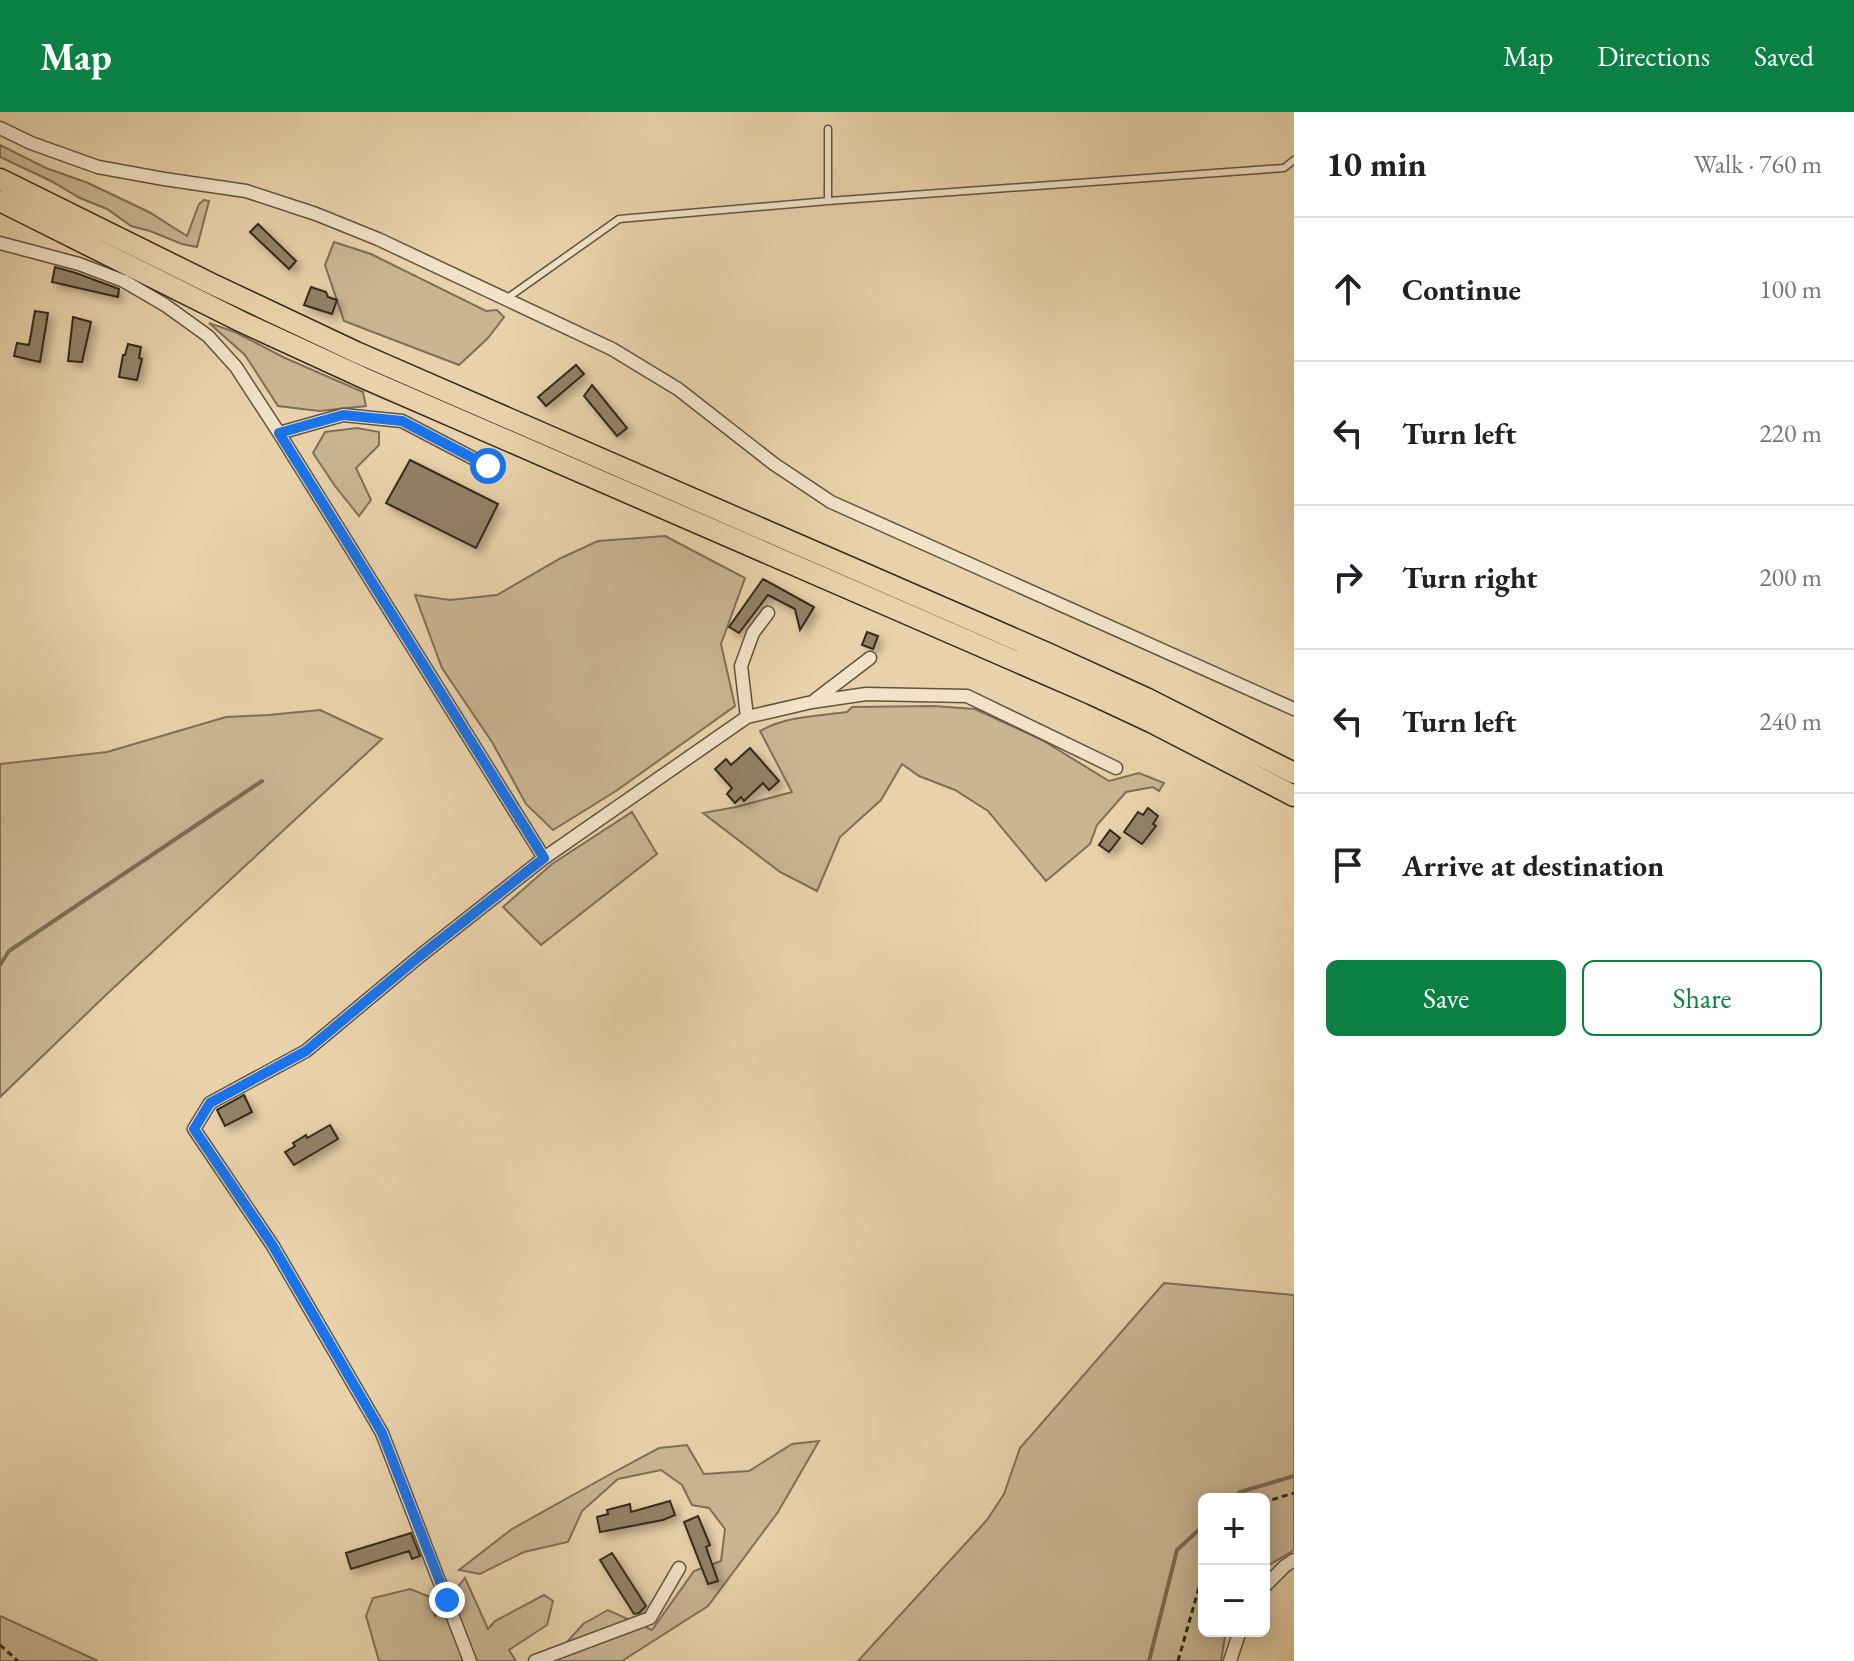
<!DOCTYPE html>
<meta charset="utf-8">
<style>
body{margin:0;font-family:"EB Garamond",serif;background:#f2f2f2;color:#202124}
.controls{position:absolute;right:24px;bottom:24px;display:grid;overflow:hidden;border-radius:12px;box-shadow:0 4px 20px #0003}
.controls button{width:72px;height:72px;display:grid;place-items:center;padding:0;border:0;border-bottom:2px solid #e0e0e0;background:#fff;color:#202124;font:40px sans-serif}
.stop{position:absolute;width:24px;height:24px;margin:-18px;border:6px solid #1a73e8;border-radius:50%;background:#fff}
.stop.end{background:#1a73e8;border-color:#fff;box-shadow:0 2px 8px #0008}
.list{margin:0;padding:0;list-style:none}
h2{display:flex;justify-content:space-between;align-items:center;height:104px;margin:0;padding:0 32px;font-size:34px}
h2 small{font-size:26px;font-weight:400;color:#757577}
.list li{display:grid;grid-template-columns:52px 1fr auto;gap:24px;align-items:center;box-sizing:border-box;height:144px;padding:0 32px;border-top:2px solid #e0e0e0}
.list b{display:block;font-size:30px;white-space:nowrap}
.list em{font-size:26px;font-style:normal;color:#757577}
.actions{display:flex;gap:16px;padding:24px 32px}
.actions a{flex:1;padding:18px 0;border:2px solid #0b8043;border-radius:12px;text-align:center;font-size:28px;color:#0b8043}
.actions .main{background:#0b8043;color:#fff}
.icon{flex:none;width:44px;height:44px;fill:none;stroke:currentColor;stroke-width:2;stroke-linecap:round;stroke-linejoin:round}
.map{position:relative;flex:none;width:1294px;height:1549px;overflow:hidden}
header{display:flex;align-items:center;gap:48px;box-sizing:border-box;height:112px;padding:0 40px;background:#0b8043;color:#fff}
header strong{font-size:38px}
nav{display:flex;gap:44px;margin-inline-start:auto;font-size:28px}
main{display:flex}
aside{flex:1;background:#fff}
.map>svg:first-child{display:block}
</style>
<header>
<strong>Map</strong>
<nav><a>Map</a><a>Directions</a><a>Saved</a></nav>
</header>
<main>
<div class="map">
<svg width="1294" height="1549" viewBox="0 0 1294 1549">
<defs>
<filter id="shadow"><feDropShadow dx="5" dy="5" stdDeviation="4" flood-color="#0004"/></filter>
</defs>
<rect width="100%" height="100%" fill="#e9d2ab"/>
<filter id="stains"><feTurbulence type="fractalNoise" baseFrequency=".0025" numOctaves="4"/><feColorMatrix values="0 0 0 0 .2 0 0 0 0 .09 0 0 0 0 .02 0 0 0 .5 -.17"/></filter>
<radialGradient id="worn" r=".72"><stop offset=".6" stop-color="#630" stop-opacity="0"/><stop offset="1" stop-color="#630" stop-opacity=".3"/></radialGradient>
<!-- green -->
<path fill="#cab593" stroke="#7f6f57" stroke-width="2" d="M0,33L46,56L88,71L149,100L187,124L199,92L204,88L209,89L197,135L182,132L150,119L131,114L107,97L80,86L51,69L0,45Z
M334,130L371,142L486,199L497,198L504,205L488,226L459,253L344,209L325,153Z
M209,211L235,220L285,246L363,280L366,294L319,299L278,294L245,243Z
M357,316L379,320V333L356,356L371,388L359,404L335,374L313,341L325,320Z
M665,424L745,466L721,532L735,594L616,679L553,718L526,692L492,630L442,556L415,483L450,488L497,483L561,446L598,429Z
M934,594L975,597L1042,628L1109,669L1139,661L1164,671L1159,679L1153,675L1126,680L1097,713L1090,732L1046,769L988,699L955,678L919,664L902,652L881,688L840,725L817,779L780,760L703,701L736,695L792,680L760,619C787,604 817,604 847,600L852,595Z
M320,598L382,627L109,880L0,985V652L107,640L226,605L268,603Z
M632,700L657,742L541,833L503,795L552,752Z
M1164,1171L1294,1183V1438L1264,1456V1387H1204V1519H1226L1221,1549H858L987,1408L1004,1382L1020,1336Z
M819,1329L778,1400L708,1494L622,1549H550L583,1512L608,1498L652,1518L694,1459L721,1449L725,1417L709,1396L692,1393L682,1373L661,1358L618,1367L582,1399L568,1430L524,1440L480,1462L459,1458L512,1417L607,1364L659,1336L687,1333L704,1362L749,1359L792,1332Z
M465,1466L488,1517L495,1509L544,1483L553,1489L547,1513L509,1538L516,1549H379L366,1504L373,1486L410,1477L430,1485L435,1504Z
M0,1504L98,1549H0Z"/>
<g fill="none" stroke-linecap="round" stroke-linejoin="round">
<!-- stream -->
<path stroke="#7b6c54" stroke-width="4" d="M0,853L9,839L262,669
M1232,1387L1240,1380L1294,1364
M1149,1549L1177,1438L1204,1413"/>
</g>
<!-- building -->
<path fill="#928166" stroke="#34291b" stroke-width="2" filter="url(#shadow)" d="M258,112L296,149L289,157L250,120Z
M55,155L76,161L119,177L118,185L52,170Z
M311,175L326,180L328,185L337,188L332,202L304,193Z
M35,199L48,201L40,250L14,244L17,231L29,233Z
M73,205L91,210L82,250L68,249Z
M128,232L141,235L139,246L142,247L137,268L119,265L123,243H125Z
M576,253L584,262L546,294L538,285Z
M592,273L627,316L617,324L584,284Z
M410,348L498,392L476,436L386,391Z
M763,467L814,495L800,518L795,497L768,483L739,521L729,515Z
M867,520L878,524L873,537L862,533Z
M750,636L779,669L769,678L763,671L744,689L741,685L735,691L727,682L732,676L715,657L726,647L731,653Z
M1148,696L1158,704L1153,712L1156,714L1142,732L1124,720L1138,700L1143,703Z
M1110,718L1120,726L1109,740L1099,733Z
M244,983L252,1000L225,1014L217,998Z
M330,1013L338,1027L294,1053L285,1040L295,1034L293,1031L306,1023L307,1026Z
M670,1389L675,1403L663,1408L600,1420L597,1405L608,1402L607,1398L630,1392L631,1400Z
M698,1404L710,1433L706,1435L718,1469L708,1472L684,1410Z
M411,1421L420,1444L412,1447L409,1439L351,1457L346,1441Z
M612,1441L646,1494L639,1501L634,1502L600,1448Z"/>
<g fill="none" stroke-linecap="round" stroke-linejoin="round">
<defs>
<path id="service" d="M828,17V89
M506,187L619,107L828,89L1284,56L1294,48"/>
<path id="minor" d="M0,16L31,31L98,55L164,67L246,79L316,102L378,127L612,237L678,277L774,352L831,390L1294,597
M0,131L79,152L124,169L165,193L208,224L236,255L279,321L544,746
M279,321L343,303L402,309L488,354
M815,588L870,546
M747,605L741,554L753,521L768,501
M1264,1475L1285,1454L1294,1448
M470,1549L382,1321L273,1134L194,1017L210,991L306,939L420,844L544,746L747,605L812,590L866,582L967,584L1116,656
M535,1549L650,1506L679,1456
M1230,1549L1240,1519"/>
<path id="trunk" d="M0,67L212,172L356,240L1047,541L1146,586L1294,661
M0,89L242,210L366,267L1091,582L1153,611L1294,684"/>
</defs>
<!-- service casing -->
<use href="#service" stroke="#61533f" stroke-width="9"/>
<!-- minor casing -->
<use href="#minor" stroke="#61533f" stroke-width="15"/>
<!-- trunk casing -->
<use href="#trunk" stroke="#34291b" stroke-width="23"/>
<!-- path -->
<path stroke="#34291b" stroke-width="3" stroke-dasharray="6 4" stroke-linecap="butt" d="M1264,1393L1271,1388L1294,1381
M0,1533L18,1549
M1178,1549L1204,1458"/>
<!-- service -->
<use href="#service" stroke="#f1e2c8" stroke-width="6"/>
<!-- minor -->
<use href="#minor" stroke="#f1e2c8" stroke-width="12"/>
<!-- trunk -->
<use href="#trunk" stroke="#e9d2ab" stroke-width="20"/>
</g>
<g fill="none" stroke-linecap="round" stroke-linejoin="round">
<!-- route -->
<path stroke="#1a73e8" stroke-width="10" d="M447,1488L382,1321L273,1134L194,1017L210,991L306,939L420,844L544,746L279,321L343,303L402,309L488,354"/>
</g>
<rect width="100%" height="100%" filter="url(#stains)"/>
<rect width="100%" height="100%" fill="url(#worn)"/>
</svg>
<div class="controls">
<button>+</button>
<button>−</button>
</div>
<div class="stop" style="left:488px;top:354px"></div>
<div class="stop end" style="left:447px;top:1488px"></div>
</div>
<aside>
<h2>10 min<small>Walk · 760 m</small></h2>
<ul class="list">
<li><svg class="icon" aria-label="ahead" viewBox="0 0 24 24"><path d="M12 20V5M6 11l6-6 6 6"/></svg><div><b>Continue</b></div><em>100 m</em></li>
<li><svg class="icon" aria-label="left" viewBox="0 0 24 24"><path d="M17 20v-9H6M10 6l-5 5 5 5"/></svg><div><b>Turn left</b></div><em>220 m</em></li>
<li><svg class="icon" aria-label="right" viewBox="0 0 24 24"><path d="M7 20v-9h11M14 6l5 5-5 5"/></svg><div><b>Turn right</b></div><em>200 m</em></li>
<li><svg class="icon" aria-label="left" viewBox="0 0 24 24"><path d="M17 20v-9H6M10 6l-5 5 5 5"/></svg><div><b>Turn left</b></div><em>240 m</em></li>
<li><svg class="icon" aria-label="arrive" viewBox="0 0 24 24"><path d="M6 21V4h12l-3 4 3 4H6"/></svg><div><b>Arrive at destination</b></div></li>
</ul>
<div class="actions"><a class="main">Save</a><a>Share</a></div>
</aside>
</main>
